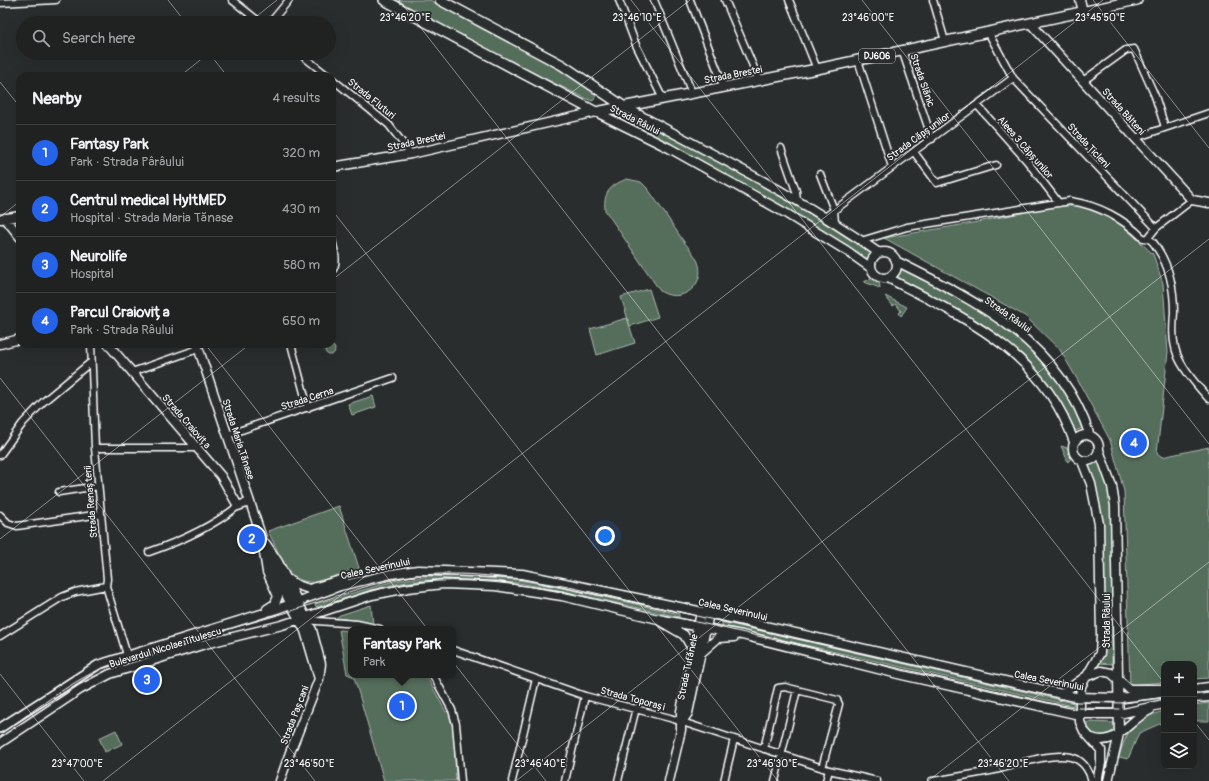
<!DOCTYPE html>
<meta charset="utf-8">
<style>
body{margin:0;font-family:Pangolin,sans-serif;background:#2d2f2f;color:#f1f3f6}
.controls{position:absolute;right:12px;bottom:12px;display:grid;overflow:hidden;border-radius:8px;box-shadow:0 4px 16px #0002}
.controls button{width:36px;height:36px;display:grid;place-items:center;padding:0;border:0;border-bottom:1px solid #3d3f40;background:#202222;color:#f1f3f6;font:20px sans-serif}
.you{position:absolute;left:605px;top:536px;width:14px;height:14px;margin:-10px;border:3px solid #fff;border-radius:50%;background:#1a73e8;box-shadow:0 0 0 6px #1a73e833}
.badge{display:grid;place-items:center;width:26px;height:26px;border-radius:50%;background:#2563eb;color:#fff;font-size:13px;font-weight:700}
.pin{position:absolute;translate:-50% -50%;border:2px solid #fff;box-shadow:0 1px 4px #0006}
.popup{position:absolute;left:348px;top:626px;width:108px;height:52px;box-sizing:border-box;display:grid;place-content:center;border-radius:8px;background:#202222;filter:drop-shadow(0 1px 3px #0005);font-size:13px;white-space:nowrap;color:#a2a4a5}
.popup b{font-size:15px;color:#f1f3f6}
.popup::after{content:'';position:absolute;left:50%;top:100%;margin-left:-8px;border:8px solid transparent;border-top-color:#202222}
.list{margin:0;padding:0;list-style:none}
h2{display:flex;justify-content:space-between;align-items:center;height:52px;margin:0;padding:0 16px;font-size:17px}
h2 small{font-size:13px;font-weight:400;color:#a2a4a5}
.list li{display:grid;grid-template-columns:26px 1fr auto;gap:12px;align-items:center;box-sizing:border-box;height:56px;padding:0 16px;border-top:1px solid #3d3f40}
.list b{display:block;font-size:15px;white-space:nowrap}
.list p{margin:0;font-size:13px;white-space:nowrap;color:#a2a4a5}
.list em{font-size:13px;font-style:normal;color:#a2a4a5}
.icon{flex:none;width:22px;height:22px;fill:none;stroke:currentColor;stroke-width:2;stroke-linecap:round;stroke-linejoin:round}
.map{position:relative;flex:none;width:1209px;height:781px;overflow:hidden}
.search{position:absolute;background:#202222;box-shadow:0 4px 16px #0002;left:16px;top:16px;width:320px;height:44px;display:flex;align-items:center;gap:10px;box-sizing:border-box;padding:0 14px;border-radius:22px;color:#a2a4a5;font-size:15px}
.panel{position:absolute;background:#202222;box-shadow:0 4px 16px #0002;left:16px;top:72px;width:320px;height:276px;border-radius:12px}
.map>svg:first-child{display:block}
</style>
<div class="map">
<svg width="1209" height="781" viewBox="0 0 1209 781">
<rect width="100%" height="100%" fill="#2a2d2e"/>
<filter id="ink" filterUnits="userSpaceOnUse"><feTurbulence type="fractalNoise" baseFrequency=".025" numOctaves="2"/><feDisplacementMap in="SourceGraphic" scale="8" xChannelSelector="R" yChannelSelector="G"/><feConvolveMatrix kernelMatrix="1 2 1 2 8 2 1 2 1" color-interpolation-filters="sRGB"/></filter>
<g filter="url(#ink)">
<!-- green -->
<path fill="#556e5c" stroke="#aab6ae" d="M395,0H430L570,73L593,91L596,95L593,101L587,99L529,71Z
M628,116C713,155 794,203 873,251L867,259L790,211L614,117Z
M627,179L641,182L648,189C660,206 672,224 684,242C689,248 695,255 698,262C707,285 681,305 660,291L605,210C603,192 611,185 627,179Z
M1054,206H1083L1121,224L1153,254L1163,283L1168,352L1157,453L1162,457L1209,447V678L1194,679V664H1164V682L1130,685L1124,491L1110,440L1077,379L1060,350L1025,316L884,238L978,222Z
M902,267C956,297 1023,324 1058,378C1067,394 1075,411 1082,428L1075,431C1062,406 1048,380 1028,360C991,323 941,302 896,278Z
M873,277L879,280L880,288L864,282Z
M649,289L658,317L630,326L621,297Z
M885,296L907,307L901,316L899,313L901,311L896,304L893,306Z
M627,318L635,343L597,355L590,329Z
M325 350a5 5 0 1 1 10 0a5 5 0 1 1-10 0Z
M373,396L376,407L352,415L348,404Z
M1061,446L1071,449L1073,456L1068,462Z
M1099,460L1110,491L1113,521L1112,664L1099,663L1102,653V524L1095,482L1089,466Z
M339,506L360,571L316,583L303,581L289,575L268,531Z
M460,576L519,580L569,589L679,614V617L568,592L519,583L459,580H423L395,584L316,607L315,604L394,581L423,577Z
M371,605L373,624L355,620L336,618L340,615Z
M722,622L1074,703L1073,706L722,626Z
M339,630L349,631L351,634V675H430L427,677L446,712L449,711L454,733L456,781H384L354,677L347,674Z
M1209,703V721H1194V705Z
M1164,711V722L1139,733L1128,759L1119,757C1127,729 1134,719 1164,711Z
M1087,722L1117,723C1117,730 1114,733 1108,737L1094,735L1089,729Z
M116,730L122,744L105,752L99,738Z"/>
<g fill="none" stroke-linecap="round" stroke-linejoin="round">
<defs>
<path id="street" d="M232,0L261,23
M619,0L636,45L663,99
M654,0L692,93
M690,0L724,87
M725,0L759,80
M789,0L817,69
M933,0L945,41
M0,3L56,0
M270,23L289,0
M988,32L1013,78L1156,228
M902,50L932,139
M299,53L328,76
M858,60L892,167
M332,79L389,125L411,154
M1083,81L1126,50L1134,49L1155,96L1165,127
M977,105L1027,161L1059,203
M1135,138L1209,113
M781,148L796,191L797,201
M914,152L937,183L996,165
M820,174L834,210L835,223
M825,217L1013,78
M1148,238L1156,228L1192,200
M332,240C334,250 339,262 332,271
M861,241L907,227L1070,201C1098,205 1124,219 1143,238C1151,238 1153,242 1157,248C1170,267 1174,289 1174,312C1173,326 1172,341 1177,354C1182,369 1199,388 1209,399
M91,344L95,448L107,579L106,586L127,655
M291,344L308,408
M132,372L198,349
M227,435L393,378
M95,448H197
M0,455L23,423L43,402L91,362
M59,492L98,486
M0,515L8,523L17,526L101,514
M149,552C181,541 212,527 238,506
M304,620L357,624L380,629
M0,636L62,597L75,592L106,586
M453,650L585,696L670,718L829,770L877,781
M433,675L452,710L456,724L461,781
M764,749L778,688L785,687L837,700L839,704L838,708L822,768
M512,781L536,679
M565,781L585,696
M618,781L636,708
M724,781L734,739
M775,781L797,690
M826,781L829,770
M932,781C953,778 974,774 995,770C1016,765 1050,752 1071,757C1083,760 1089,770 1092,781"/>
<path id="secondary" d="M1080,0L1083,11
M1030,23L1192,200L1209,203
M623,106C709,153 799,196 879,253
M332,167L411,154L596,112L669,148L787,214L847,251L871,268
M5,218L20,237
M1,219L20,216
M871 265a13 13 0 1 1 26 0a13 13 0 1 1-26 0Z
M896,261C978,302 1060,342 1090,436
M888,278C965,318 1044,353 1074,442
M0,344L20,339
M108,344L221,476L238,506L249,502
M197,344L267,553L285,593L305,631L319,679
M1073 448a13 13 0 1 1 26 0a13 13 0 1 1-26 0Z
M1099,450L1112,486L1115,506L1119,734L1108,781
M1082,461L1091,484L1099,524L1101,636L1100,653L1081,686L1080,698V722L1084,731L1101,750V763L1097,781
M266,544L278,562L312,630L321,664L319,679L289,755L280,781
M264,553L267,572L278,596L275,604L267,609
M287,579L297,585L309,589L344,579
M660,621L684,635L693,650
M701,653L718,638L734,637
M1194,689L1209,687
M1060,695L1085,677L1101,671L1111,673L1129,689H1164
M1194,698L1209,697
M682,722L688,713L709,614
M0,728L98,665L277,609L340,586L391,574L418,570L522,574L722,616L1075,697L1119,698L1164,693
M1092,738C1116,748 1129,719 1150,710
M0,743L81,689L110,674L205,644L282,625L372,595L408,588L443,584L495,586L562,596L658,619L742,635L902,675L1075,714H1119L1164,704
M669,781L681,730V711L701,612"/>
<path id="primary" d="M384,0L596,112L817,69L1137,0
M440,0L562,65L623,106"/>
</defs>
<!-- street casing -->
<use href="#street" stroke="#fff" stroke-width="9"/>
<!-- secondary casing -->
<use href="#secondary" stroke="#fff" stroke-width="11"/>
<!-- primary casing -->
<use href="#primary" stroke="#fff" stroke-width="12"/>
<!-- street -->
<use href="#street" stroke="#2a2d2e" stroke-width="6"/>
<!-- secondary -->
<use href="#secondary" stroke="#2a2d2e" stroke-width="8"/>
<!-- primary -->
<use href="#primary" stroke="#2a2d2e" stroke-width="9"/>
<!-- tram -->
<path stroke="#fff" stroke-width="1" d="M316,609C342,601 368,590 395,586C470,572 548,588 621,605
M679,618L1051,703L1079,708L1119,709
M1194,695L1209,693
M0,734C33,712 69,682 105,667C120,661 136,657 151,652C195,638 240,626 285,613C330,599 375,580 422,575C471,571 521,579 569,587L1075,702L1125,703L1164,697"/>
</g>
</g>
<!-- ticks -->
<path fill="none" stroke="#fff" stroke-width="1" stroke-opacity="0.45" d="M168,0L186,23M399,0L1009,781M631,0L1164,683M862,0L1209,444M1093,0L1209,148M248,23L277,0M209,53L227,76M180,76L209,53M0,82L20,107M332,210L778,781M0,217L20,201M332,280L690,0M205,344L546,781M0,378L315,781M0,539L250,344M0,674L84,781M1194,721L1209,740M103,781L1103,0M516,781L1209,239M928,781L1209,562"/>
<g text-anchor="middle" stroke-width="3.5" stroke-linejoin="round" paint-order="stroke">
<!-- shield labels -->
<rect fill="#2a2d2e" stroke="#bfc0c0" stroke-width="1" x="859" y="49" width="36" height="14" rx="3"/>
<g font-size="9" font-weight="bold" fill="#fff">
<text x="877" y="59">DJ606</text>
</g>
<!-- street labels -->
<g font-size="10" fill="#fff" stroke="#2a2d2e">
<text transform="translate(733 74) rotate(-11)" y="4">Strada Brestei</text>
<text transform="translate(923 80) rotate(71)" y="4">Strada Slănic</text>
<text transform="translate(372 98) rotate(39)" y="4">Strada Fluturi</text>
<text transform="translate(1124 111) rotate(48)" y="4">Strada Bâlteni</text>
<text transform="translate(635 119) rotate(27)" y="4">Strada Râului</text>
<text transform="translate(918 136) rotate(-36)" y="4">Strada Căpșunilor</text>
<text transform="translate(416 141) rotate(-12)" y="4">Strada Brestei</text>
<text transform="translate(1089 145) rotate(47)" y="4">Strada Țicleni</text>
<text transform="translate(1026 147) rotate(49)" y="4">Aleea 3 Căpșunilor</text>
<text transform="translate(1008 314) rotate(35)" y="4">Strada Râului</text>
<text transform="translate(307 398) rotate(-18)" y="4">Strada Cerna</text>
<text transform="translate(187 421) rotate(49)" y="4">Strada Craiovița</text>
<text transform="translate(239 439) rotate(72)" y="4">Strada Maria Tănase</text>
<text transform="translate(90 502) rotate(-95)" y="4">Strada Renașterii</text>
<text transform="translate(375 568) rotate(-12)" y="4">Calea Severinului</text>
<text transform="translate(733 609) rotate(13)" y="4">Calea Severinului</text>
<text transform="translate(1106 621) rotate(-90)" y="4">Strada Râului</text>
<text transform="translate(165 647) rotate(-17)" y="4">Bulevardul Nicolae Titulescu</text>
<text transform="translate(687 667) rotate(-78)" y="4">Strada Tufănele</text>
<text transform="translate(1049 680) rotate(11)" y="4">Calea Severinului</text>
<text transform="translate(633 698) rotate(15)" y="4">Strada Toporași</text>
<text transform="translate(294 715) rotate(-69)" y="4">Strada Pașcani</text>
</g>
</g>
<g font-size="10" text-anchor="middle" fill="#fff" stroke="#2a2d2e" stroke-width="3.5" stroke-linejoin="round" paint-order="stroke">
<text x="405" y="21">23°46'20"E</text>
<text x="637" y="21">23°46'10"E</text>
<text x="1100" y="21">23°45'50"E</text>
<text x="868" y="21">23°46'00"E</text>
<text x="77" y="767">23°47'00"E</text>
<text x="309" y="767">23°46'50"E</text>
<text x="540" y="767">23°46'40"E</text>
<text x="772" y="767">23°46'30"E</text>
<text x="1003" y="767">23°46'20"E</text>
</g>
</svg>
<div class="controls">
<button>+</button>
<button>−</button>
<button><svg class="icon" aria-label="layers" viewBox="0 0 24 24"><path d="M12 4l9 5-9 5-9-5zM3 14l9 5 9-5"/></svg></button>
</div>
<div class="you"></div>
<div class="pin badge" style="left:402px;top:706px">1</div>
<div class="popup"><b>Fantasy Park</b>Park</div>
<div class="pin badge" style="left:252px;top:539px">2</div>
<div class="pin badge" style="left:147px;top:680px">3</div>
<div class="pin badge" style="left:1134px;top:443px">4</div>
<div class="search"><svg class="icon" aria-label="search" viewBox="0 0 24 24"><circle cx="10" cy="10" r="6"/><path d="M15 15l6 6"/></svg>Search here</div>
<section class="panel">
<h2>Nearby<small>4 results</small></h2>
<ul class="list">
<li><span class="badge">1</span><div><b>Fantasy Park</b><p>Park · Strada Pârâului</p></div><em>320 m</em></li>
<li><span class="badge">2</span><div><b>Centrul medical HyltMED</b><p>Hospital · Strada Maria Tănase</p></div><em>430 m</em></li>
<li><span class="badge">3</span><div><b>Neurolife</b><p>Hospital</p></div><em>580 m</em></li>
<li><span class="badge">4</span><div><b>Parcul Craiovița</b><p>Park · Strada Râului</p></div><em>650 m</em></li>
</ul>
</section>
</div>
